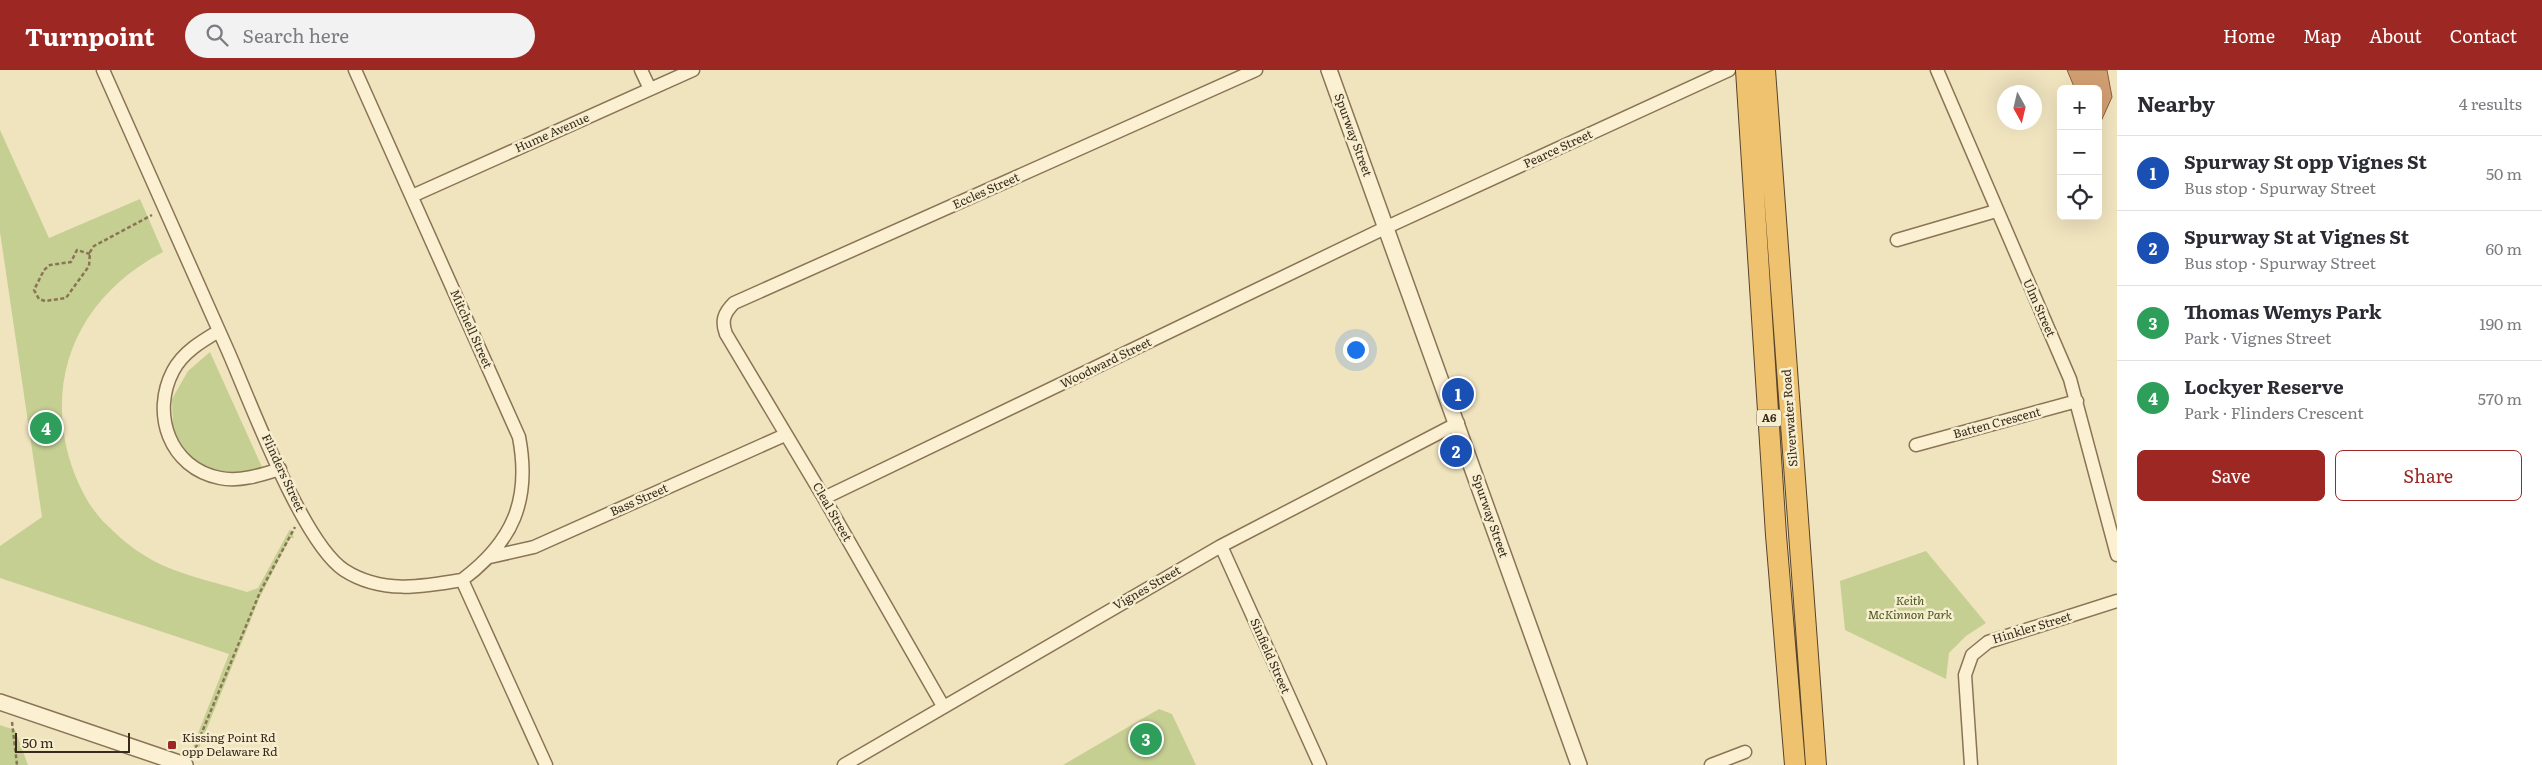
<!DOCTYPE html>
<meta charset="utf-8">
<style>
body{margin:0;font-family:Literata,serif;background:#f2f2f3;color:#2b2b33}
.controls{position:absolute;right:15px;top:15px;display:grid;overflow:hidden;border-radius:8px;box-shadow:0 5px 20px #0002}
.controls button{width:45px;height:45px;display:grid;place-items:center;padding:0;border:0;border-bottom:1px solid #e1e1e2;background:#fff;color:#2b2b33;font:25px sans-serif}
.compass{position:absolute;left:1997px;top:15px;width:45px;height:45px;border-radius:50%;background:#fff;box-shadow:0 5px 20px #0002;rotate:172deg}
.scale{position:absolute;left:15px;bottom:12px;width:115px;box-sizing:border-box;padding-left:5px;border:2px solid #382b1c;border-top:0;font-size:14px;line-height:18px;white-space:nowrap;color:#382b1c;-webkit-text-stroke:4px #f7edcf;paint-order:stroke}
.you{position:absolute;left:1355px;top:279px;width:18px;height:18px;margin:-12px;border:4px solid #fff;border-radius:50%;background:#1a73e8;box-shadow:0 0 0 8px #1a73e833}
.badge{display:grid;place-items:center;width:32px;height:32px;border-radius:50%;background:#9c2723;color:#fff;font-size:16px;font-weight:700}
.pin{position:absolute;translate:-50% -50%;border:2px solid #fff;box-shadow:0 1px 5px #0006}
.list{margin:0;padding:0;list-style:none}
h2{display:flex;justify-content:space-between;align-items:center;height:65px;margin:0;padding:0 20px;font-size:21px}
h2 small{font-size:16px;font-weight:400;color:#7c7c81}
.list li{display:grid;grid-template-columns:32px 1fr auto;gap:15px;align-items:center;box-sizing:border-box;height:75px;padding:0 20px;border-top:1px solid #e1e1e2}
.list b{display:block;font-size:19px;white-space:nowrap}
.list p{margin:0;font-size:16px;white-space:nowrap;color:#7c7c81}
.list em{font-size:16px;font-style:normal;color:#7c7c81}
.actions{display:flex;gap:10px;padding:15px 20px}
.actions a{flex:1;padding:11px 0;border:1px solid #9c2723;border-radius:8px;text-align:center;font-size:18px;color:#9c2723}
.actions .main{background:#9c2723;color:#fff}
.icon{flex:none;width:28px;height:28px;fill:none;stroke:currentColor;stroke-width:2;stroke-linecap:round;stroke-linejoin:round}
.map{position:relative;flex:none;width:2117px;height:695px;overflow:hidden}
header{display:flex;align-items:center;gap:30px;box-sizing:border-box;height:70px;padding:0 25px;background:#9c2723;color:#fff}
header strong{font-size:24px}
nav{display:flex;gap:28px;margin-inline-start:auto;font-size:18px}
.search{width:350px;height:45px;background:#f2f2f3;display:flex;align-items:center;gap:12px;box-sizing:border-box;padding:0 18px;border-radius:28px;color:#7c7c81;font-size:19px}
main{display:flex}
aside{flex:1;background:#fff}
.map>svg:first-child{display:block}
</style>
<header>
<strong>Turnpoint</strong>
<div class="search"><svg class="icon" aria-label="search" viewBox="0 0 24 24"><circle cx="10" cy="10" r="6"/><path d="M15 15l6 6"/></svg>Search here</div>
<nav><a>Home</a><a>Map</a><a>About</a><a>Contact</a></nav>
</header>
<main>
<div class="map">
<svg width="2117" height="695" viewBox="0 0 2117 695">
<rect width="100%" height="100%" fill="#f0e4bf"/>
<!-- green -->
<path fill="#c5cf92" d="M0,60L49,168L140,129L163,182C87,222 47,294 67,380C74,407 87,437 108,456C120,468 133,479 147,487C172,503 218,513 247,522L258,518L290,459L294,468H290L260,527L199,678L193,676L229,584L0,508V476L42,447L0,162Z
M210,282L262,397L241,403L215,401L188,387L173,359L172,329L188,301Z
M1926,481L1986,553L1966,566L1949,583L1946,609L1845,560L1840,511Z
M1159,639L1172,644L1196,695H1063Z
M0,655L15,660L28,695H0Z"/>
<!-- building -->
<path fill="#d19e72" stroke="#8a5e3b" d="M2067,0H2107L2112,27L2098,58V19H2075Z"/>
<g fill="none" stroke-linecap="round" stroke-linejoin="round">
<defs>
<path id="minor" d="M103,0C145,94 186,187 228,281C250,331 302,472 344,500C381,524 422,517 462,510L546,695
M355,0L519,367C531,430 513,472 462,510
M641,0L650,19
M1937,0L2070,309L2117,485
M412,126L693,0
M1897,170L1996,141
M219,261C202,271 183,282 173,301C151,343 169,398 220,408C240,412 261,405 280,399
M1916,375L2077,331
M824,428L1387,157L1729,0
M1221,476L1320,695
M490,487L534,477L785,365
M943,636L824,428L726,264C721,251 724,243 734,233L1256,0
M844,695L1221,476L1458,353
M1711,695L1745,682
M1971,695L1965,605L1972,585L1988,572L2117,531"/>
<path id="tertiary" d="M1329,0L1579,695
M0,632L185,695"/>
<path id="trunk" d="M1746,0L1776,465L1795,695
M1765,0L1816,695"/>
</defs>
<!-- minor casing -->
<use href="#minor" stroke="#8a7456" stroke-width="15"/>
<!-- tertiary casing -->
<use href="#tertiary" stroke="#8a7456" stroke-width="18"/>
<!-- trunk casing -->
<use href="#trunk" stroke="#57422b" stroke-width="22"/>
<!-- path -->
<path stroke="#8a7456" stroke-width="2.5" stroke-dasharray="4 2.5" stroke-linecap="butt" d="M90,184L77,180L71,192L50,195L44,200L34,220L39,229L45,231L66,228L89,196L90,182L94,176L152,145
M12,652L17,695
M193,684L260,522L295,457"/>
<!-- minor -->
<use href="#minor" stroke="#fbf0d2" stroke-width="12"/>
<!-- tertiary -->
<use href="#tertiary" stroke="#fbf0d2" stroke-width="15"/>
<!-- trunk -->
<use href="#trunk" stroke="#eec26e" stroke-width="20"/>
</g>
<!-- markers -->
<rect fill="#9c2723" stroke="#f7edcf" stroke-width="2" x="167" y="670" width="10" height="10" rx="2.5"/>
<g text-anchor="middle" stroke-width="5" stroke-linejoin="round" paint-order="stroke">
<!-- shield labels -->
<rect fill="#f7edcf" stroke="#716552" stroke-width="1" x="1756.5" y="339.5" width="25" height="17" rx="4"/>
<g font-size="11" font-weight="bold" fill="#382b1c">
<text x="1769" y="352">A6</text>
</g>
<!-- street labels -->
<g font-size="12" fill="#382b1c" stroke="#f7edcf">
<text transform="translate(552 63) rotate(-24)" y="4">Hume Avenue</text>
<text transform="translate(1353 65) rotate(70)" y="4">Spurway Street</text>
<text transform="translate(1558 79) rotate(-25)" y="4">Pearce Street</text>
<text transform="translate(986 121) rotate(-24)" y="4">Eccles Street</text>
<text transform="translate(2039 238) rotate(66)" y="4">Ulm Street</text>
<text transform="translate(471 259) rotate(66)" y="4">Mitchell Street</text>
<text transform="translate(1106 293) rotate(-26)" y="4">Woodward Street</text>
<text transform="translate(1790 348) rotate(-94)" y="4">Silverwater Road</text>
<text transform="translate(1997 353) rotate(-15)" y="4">Batten Crescent</text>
<text transform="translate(283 403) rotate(65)" y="4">Flinders Street</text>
<text transform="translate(639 430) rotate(-24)" y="4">Bass Street</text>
<text transform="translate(832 442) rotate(60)" y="4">Cleal Street</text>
<text transform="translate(1490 446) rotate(71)" y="4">Spurway Street</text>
<text transform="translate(1147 518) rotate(-30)" y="4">Vignes Street</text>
<text transform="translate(2032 558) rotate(-17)" y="4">Hinkler Street</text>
<text transform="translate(1270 586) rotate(66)" y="4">Sinfield Street</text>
</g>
<!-- park labels -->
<g font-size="12" font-style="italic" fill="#465621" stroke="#f7edcf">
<text x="1910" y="535">Keith<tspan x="1910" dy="14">McKinnon Park</tspan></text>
</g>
<!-- poi labels -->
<g font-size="12" fill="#382b1c" stroke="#f7edcf" text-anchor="start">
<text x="182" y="672">Kissing Point Rd<tspan x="182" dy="14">opp Delaware Rd</tspan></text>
</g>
</g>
</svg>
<div class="controls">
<button>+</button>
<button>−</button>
<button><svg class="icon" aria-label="locate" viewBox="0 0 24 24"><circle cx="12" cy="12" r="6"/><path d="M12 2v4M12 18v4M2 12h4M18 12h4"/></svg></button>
</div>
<svg class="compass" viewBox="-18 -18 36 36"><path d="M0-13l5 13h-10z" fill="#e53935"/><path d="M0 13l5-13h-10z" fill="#7c7c81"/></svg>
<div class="scale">50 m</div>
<div class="you"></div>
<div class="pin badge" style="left:1458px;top:324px;background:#1a4fb4">1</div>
<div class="pin badge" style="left:1456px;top:381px;background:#1a4fb4">2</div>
<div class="pin badge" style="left:1146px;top:669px;background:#2e9e5b">3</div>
<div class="pin badge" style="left:46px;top:358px;background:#2e9e5b">4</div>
</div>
<aside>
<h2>Nearby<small>4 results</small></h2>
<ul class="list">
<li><span class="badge" style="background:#1a4fb4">1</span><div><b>Spurway St opp Vignes St</b><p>Bus stop · Spurway Street</p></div><em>50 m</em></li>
<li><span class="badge" style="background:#1a4fb4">2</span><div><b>Spurway St at Vignes St</b><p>Bus stop · Spurway Street</p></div><em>60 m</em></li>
<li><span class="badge" style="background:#2e9e5b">3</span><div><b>Thomas Wemys Park</b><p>Park · Vignes Street</p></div><em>190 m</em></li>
<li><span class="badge" style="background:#2e9e5b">4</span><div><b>Lockyer Reserve</b><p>Park · Flinders Crescent</p></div><em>570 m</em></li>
</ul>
<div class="actions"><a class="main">Save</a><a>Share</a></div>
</aside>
</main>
